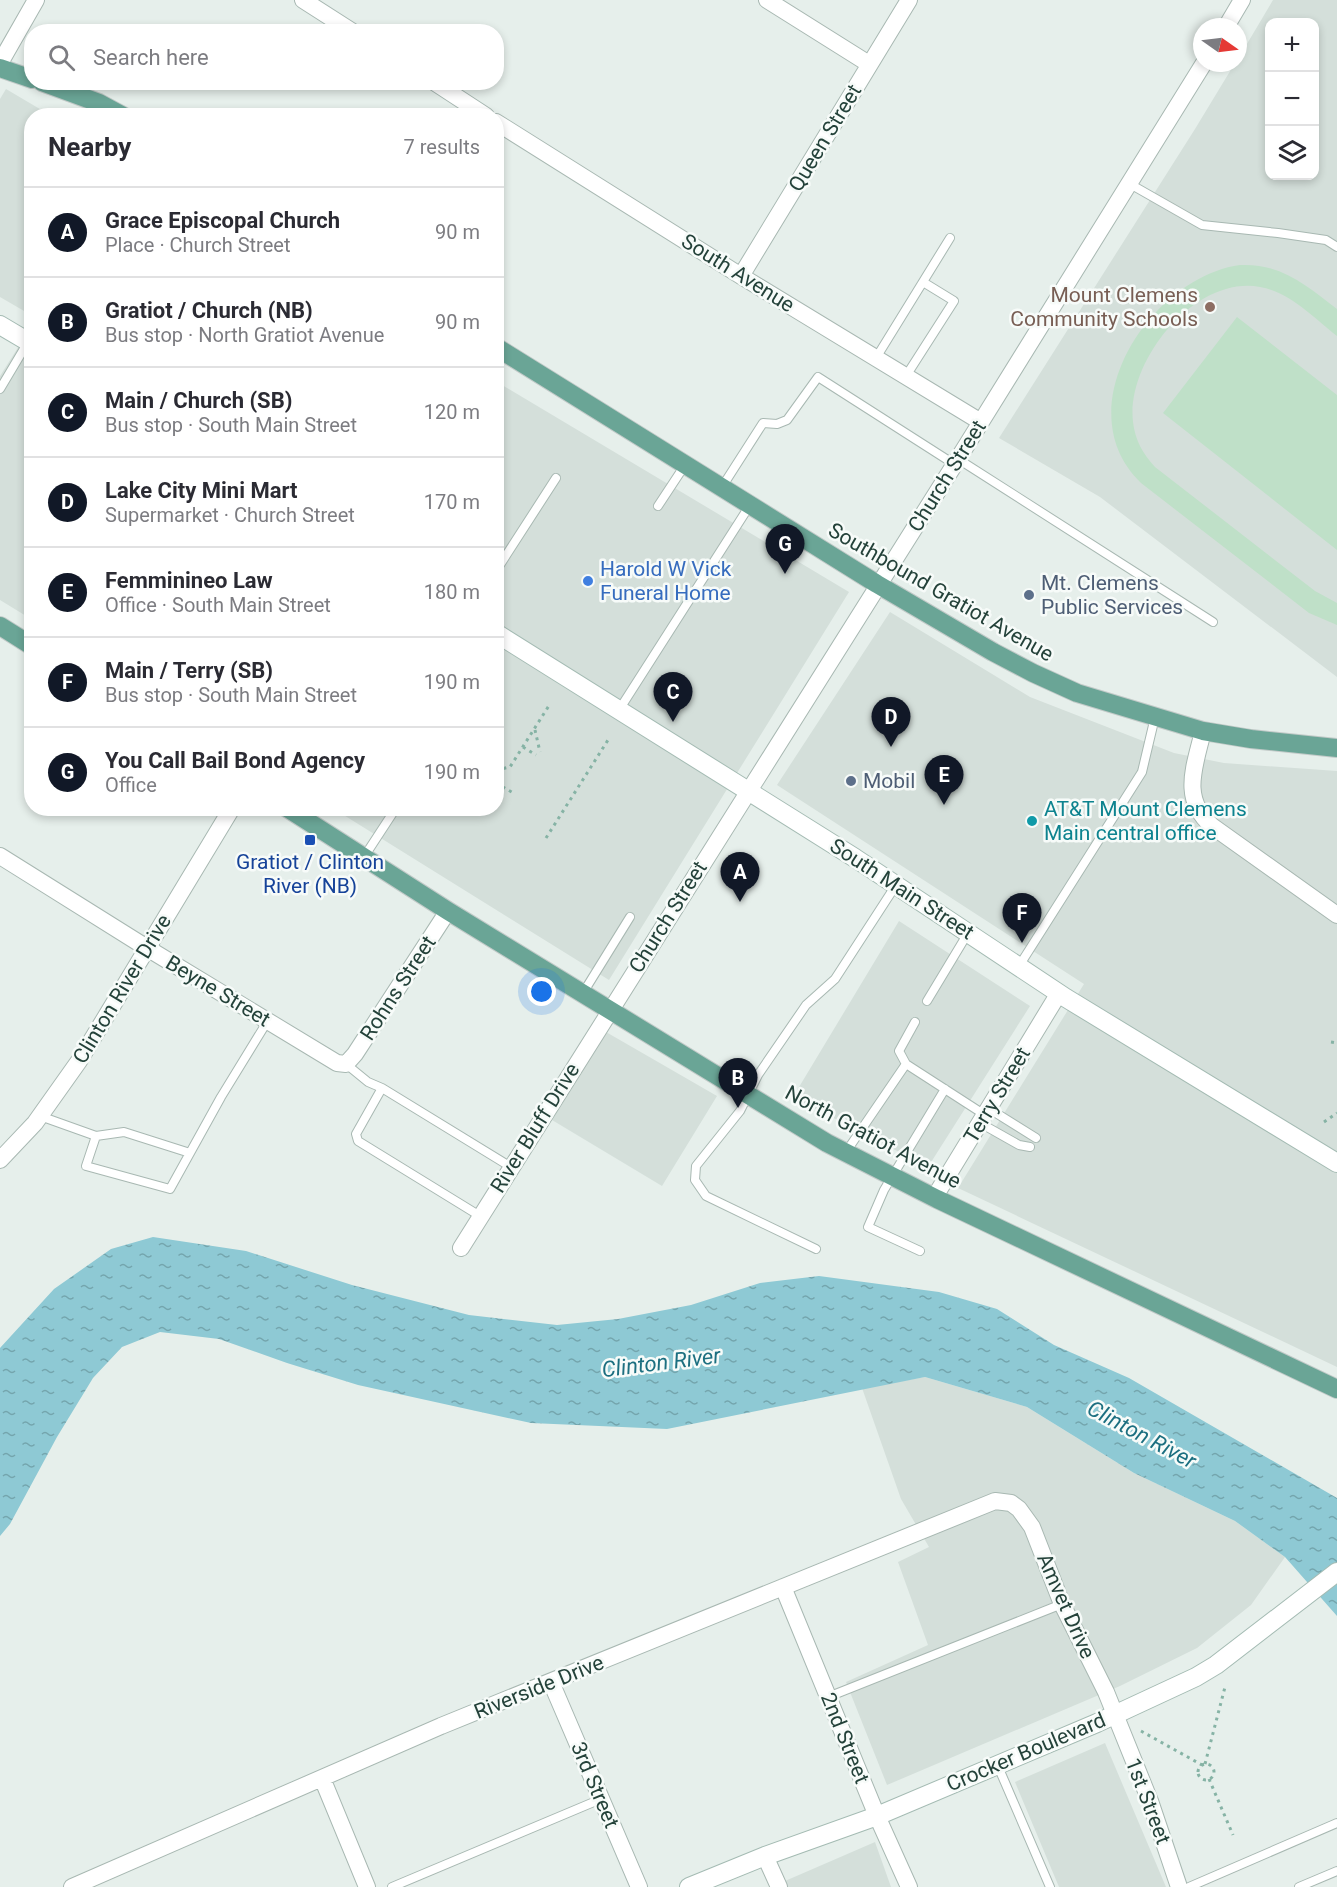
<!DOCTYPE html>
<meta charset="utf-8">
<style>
body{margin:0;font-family:Roboto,sans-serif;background:#f7f7f7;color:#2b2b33}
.controls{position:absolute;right:18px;top:18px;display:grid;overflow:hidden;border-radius:12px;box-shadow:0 3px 9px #0003}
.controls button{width:54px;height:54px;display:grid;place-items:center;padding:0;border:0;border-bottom:2px solid #e1e1e2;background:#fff;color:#2b2b33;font:30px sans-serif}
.compass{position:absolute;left:1193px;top:18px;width:54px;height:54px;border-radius:50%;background:#fff;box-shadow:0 3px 9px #0003;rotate:104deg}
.you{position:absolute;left:542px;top:992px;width:21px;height:21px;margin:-15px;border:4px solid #fff;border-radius:50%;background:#1a73e8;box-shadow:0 0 0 9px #1a73e833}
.badge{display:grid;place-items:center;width:39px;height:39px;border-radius:50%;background:#111827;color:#fff;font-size:20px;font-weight:700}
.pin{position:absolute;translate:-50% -50px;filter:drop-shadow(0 2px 3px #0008)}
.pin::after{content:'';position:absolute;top:32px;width:21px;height:18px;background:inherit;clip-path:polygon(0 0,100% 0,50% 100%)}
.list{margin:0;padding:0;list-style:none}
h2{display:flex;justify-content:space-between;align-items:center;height:78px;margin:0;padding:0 24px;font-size:26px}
h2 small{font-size:20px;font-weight:400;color:#7c7c81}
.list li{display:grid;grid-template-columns:39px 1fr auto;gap:18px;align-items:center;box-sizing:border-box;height:90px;padding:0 24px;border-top:2px solid #e1e1e2}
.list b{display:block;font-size:22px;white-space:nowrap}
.list p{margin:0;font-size:20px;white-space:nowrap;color:#7c7c81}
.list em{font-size:20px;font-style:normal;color:#7c7c81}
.icon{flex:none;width:33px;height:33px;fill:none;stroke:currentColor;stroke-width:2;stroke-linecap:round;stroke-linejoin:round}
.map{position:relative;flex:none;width:1337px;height:1887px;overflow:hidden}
.search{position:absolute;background:#fff;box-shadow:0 3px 9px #0003;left:24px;top:24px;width:480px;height:66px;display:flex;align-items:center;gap:15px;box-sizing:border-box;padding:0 21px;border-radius:24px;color:#7c7c81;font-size:22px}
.panel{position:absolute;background:#fff;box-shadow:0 3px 9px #0003;left:24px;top:108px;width:480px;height:708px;border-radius:24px}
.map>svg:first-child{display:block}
</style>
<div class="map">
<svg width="1337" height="1887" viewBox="0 0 1337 1887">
<defs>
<pattern id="water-ripples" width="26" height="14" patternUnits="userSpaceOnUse" patternTransform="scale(1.5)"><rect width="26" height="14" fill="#8ec9d4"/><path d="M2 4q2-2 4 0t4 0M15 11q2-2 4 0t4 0" fill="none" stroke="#74a5ad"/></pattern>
</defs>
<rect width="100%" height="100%" fill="#e6efeb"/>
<!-- built -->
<path fill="#d4dfda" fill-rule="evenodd" d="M1273,0H1337V677L1100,497L999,438L1195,129L1235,63H1238V59ZM1270,22H1314V176H1270Z
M6,89L50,115L32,116L31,315L0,297V99Z
M31,327V619L0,600V376Z
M497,382L849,592L609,980L334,809L496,808Z
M890,612L1030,697L1174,753L1224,763L1337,771V1367L958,1188L1084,984L777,785Z
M899,921L1030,1006L928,1167L793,1097Z
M606,1032L717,1096L662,1186L552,1120Z
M925,1377L1027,1407L1134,1473L1235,1521L1285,1557L1251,1605L1197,1648L1120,1686L887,1785L846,1682L928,1645L898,1562L929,1547L901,1499L862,1388Z
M1105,1743L1166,1887H1059L1015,1782Z
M875,1842L891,1887H788L785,1881Z"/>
<!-- grass -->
<path fill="#bfe0c8" d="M1240,265C1281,263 1307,286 1337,309V336C1314,318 1290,292 1260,287C1195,275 1126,361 1133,422C1135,440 1143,454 1155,467L1315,591L1337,603V625L1309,613L1141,483C1064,409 1151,277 1240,265Z
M1237,317L1337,395V550L1163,413Z"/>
<!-- water -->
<path fill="url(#water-ripples)" d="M153,1237L246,1251L352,1285L469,1315L557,1325L618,1319L691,1305L760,1283L819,1276L939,1292L997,1309L1054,1345L1129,1378L1337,1498V1616L1285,1557L1235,1521L1134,1473L1027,1407L925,1377L667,1429L531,1423L358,1385L287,1363L219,1339L160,1332L122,1347L93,1378L57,1437L10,1524L0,1536V1348L54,1289L111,1249Z"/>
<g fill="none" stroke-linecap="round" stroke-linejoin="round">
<defs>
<path id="lane" d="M1130,184L1202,225L1278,233L1326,240L1337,247
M876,358L950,238
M906,376L954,301L923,282
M0,389L28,342
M958,459L1213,622
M722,487L763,423L777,424L787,420L818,377L954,464
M658,506L685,465
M496,571L556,478
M619,710L750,505
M364,857L396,808
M1019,966L1142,772L1155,717
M583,993L630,917
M927,1001L968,933
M346,1064L368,1082L382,1088L356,1134L358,1141L480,1216
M906,1064L899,1051L915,1022
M382,1088L511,1167
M988,1108L1036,1138
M40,1116L96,1136L86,1166L170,1189L221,1097L267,1022
M980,1123L1019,1145L1030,1147
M96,1136L124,1132L190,1153
M846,1152L906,1064L985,1115
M816,1249L706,1196L695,1180L696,1166L740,1111L758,1075L806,1005L835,979L896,885
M920,1251L868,1227L884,1190L945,1089
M828,1697L1062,1604
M997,1764L1050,1887
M392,1887L601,1799
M1189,1887L1337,1823
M1299,1887L1337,1871"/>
<path id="street" d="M303,0L353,32
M767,0L869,64
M1226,27L1242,0
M0,63L36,0
M434,82L486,116
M496,122L741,276L981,422
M741,276L909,0
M1203,731C1195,766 1180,798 1212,826L1337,915
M0,856L147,948L337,1063L346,1064L355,1054L448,911
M0,1160L35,1123L79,1061L232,808
M934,1198L1059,993
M461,1248L958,459L1204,63
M783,1587L877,1816L909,1887
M551,1682L639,1887
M322,1778L367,1887
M765,1856L779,1887
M72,1887L441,1726L995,1501L1011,1503L1019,1509L1032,1527L1062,1604L1106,1692L1150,1801L1179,1887"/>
<path id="secondary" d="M0,325L32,344
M496,633L855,858L1066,998L1337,1163
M689,1887L765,1856L877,1816L1097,1723L1196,1677L1216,1665L1337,1572"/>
<path id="primary" d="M0,68L32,79
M42,82L99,103L123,116
M496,347L877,584L993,652L1033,673L1077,693L1203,731L1251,739L1337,748
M0,626L32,646
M287,808L448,911L827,1143L937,1199L1337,1389"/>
</defs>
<!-- lane casing -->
<use href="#lane" stroke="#a8b8b2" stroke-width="10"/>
<!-- street casing -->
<use href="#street" stroke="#a8b8b2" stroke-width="18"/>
<!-- secondary casing -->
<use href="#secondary" stroke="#a4bbb3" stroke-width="20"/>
<!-- primary casing -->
<use href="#primary" stroke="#c2cac8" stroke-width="20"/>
<!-- path -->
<path stroke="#86b3a5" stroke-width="3" stroke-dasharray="3 4.5" stroke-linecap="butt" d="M535,730L540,752
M523,747L536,755
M496,770L510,767L550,704
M496,783L515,794
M546,838L608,740
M1331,1042L1337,1043
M1324,1122L1337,1113
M1141,1731L1202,1765
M1205,1764L1225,1687
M1198 1772a8 8 0 1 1 16 0a8 8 0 1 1-16 0Z
M1209,1779L1233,1835"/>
<!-- lane -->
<use href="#lane" stroke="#fff" stroke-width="8"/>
<!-- street -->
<use href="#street" stroke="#fff" stroke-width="16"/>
<!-- secondary -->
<use href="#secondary" stroke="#fff" stroke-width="18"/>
<!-- primary -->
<use href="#primary" stroke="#6aa596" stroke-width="18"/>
</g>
<!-- markers -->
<circle fill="#8d6e63" stroke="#f7fbf9" stroke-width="2" cx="1210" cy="307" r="6"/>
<circle fill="#3f7fe0" stroke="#f7fbf9" stroke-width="2" cx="588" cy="581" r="6"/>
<g fill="#5c6f8a" stroke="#f7fbf9" stroke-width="2">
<circle cx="1029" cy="595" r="6"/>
<circle cx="851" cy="781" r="6"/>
</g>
<circle fill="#0f9aa8" stroke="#f7fbf9" stroke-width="2" cx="1032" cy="821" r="6"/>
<rect fill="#1a4fb4" stroke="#f7fbf9" stroke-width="2" x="304" y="834" width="12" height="12" rx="3"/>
<g text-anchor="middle" stroke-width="5" stroke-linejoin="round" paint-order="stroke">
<!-- street labels -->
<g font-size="21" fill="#24423a" stroke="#f7fbf9">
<text transform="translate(825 138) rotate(-59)" y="7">Queen Street</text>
<text transform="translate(738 273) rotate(32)" y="7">South Avenue</text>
<text transform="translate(947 476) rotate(-58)" y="7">Church Street</text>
<text transform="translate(941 592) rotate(30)" y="7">Southbound Gratiot Avenue</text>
<text transform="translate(902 889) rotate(33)" y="7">South Main Street</text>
<text transform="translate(668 917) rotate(-58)" y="7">Church Street</text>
<text transform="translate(398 988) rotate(-57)" y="7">Rohns Street</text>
<text transform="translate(122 989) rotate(-59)" y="7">Clinton River Drive</text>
<text transform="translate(218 991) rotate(31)" y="7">Beyne Street</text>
<text transform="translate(997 1095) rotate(-59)" y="7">Terry Street</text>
<text transform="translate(535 1128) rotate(-58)" y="7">River Bluff Drive</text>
<text transform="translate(873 1137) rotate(28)" y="7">North Gratiot Avenue</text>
<text transform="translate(1066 1606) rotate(66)" y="7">Amvet Drive</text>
<text transform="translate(539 1687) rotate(-22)" y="7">Riverside Drive</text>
<text transform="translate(845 1738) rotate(68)" y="7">2nd Street</text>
<text transform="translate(1026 1752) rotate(-23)" y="7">Crocker Boulevard</text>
<text transform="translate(595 1785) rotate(67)" y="7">3rd Street</text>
<text transform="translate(1148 1801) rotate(69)" y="7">1st Street</text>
</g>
<!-- education labels -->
<g font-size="21" fill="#785e54" stroke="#f7fbf9" text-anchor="end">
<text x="1198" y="302">Mount Clemens<tspan x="1198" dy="24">Community Schools</tspan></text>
</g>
<!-- shop labels -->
<g font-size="21" fill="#366cbe" stroke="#f7fbf9" text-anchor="start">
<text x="600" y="576">Harold W Vick<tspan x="600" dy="24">Funeral Home</tspan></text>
</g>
<!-- service labels -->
<g font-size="21" fill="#4e5e75" stroke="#f7fbf9" text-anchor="start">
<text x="1041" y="590">Mt. Clemens<tspan x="1041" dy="24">Public Services</tspan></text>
<text x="863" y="788">Mobil</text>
</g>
<!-- culture labels -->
<g font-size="21" fill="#0d838f" stroke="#f7fbf9" text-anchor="start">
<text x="1044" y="816">AT&amp;T Mount Clemens<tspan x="1044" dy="24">Main central office</tspan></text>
</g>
<!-- transit labels -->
<g font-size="21" fill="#164399" stroke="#f7fbf9">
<text x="310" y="869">Gratiot / Clinton<tspan x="310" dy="24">River (NB)</tspan></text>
</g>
<!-- water labels -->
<g font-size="22" font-style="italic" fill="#1c6f80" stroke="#f7fbf9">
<text transform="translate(661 1362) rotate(-7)" y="8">Clinton River</text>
<text transform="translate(1142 1434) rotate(28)" y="8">Clinton River</text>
</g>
</g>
</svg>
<div class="controls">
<button>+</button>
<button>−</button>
<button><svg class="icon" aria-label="layers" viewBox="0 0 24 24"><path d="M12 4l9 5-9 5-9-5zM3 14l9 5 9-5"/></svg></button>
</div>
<svg class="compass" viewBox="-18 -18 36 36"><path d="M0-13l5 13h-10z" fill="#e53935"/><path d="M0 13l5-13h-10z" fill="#7c7c81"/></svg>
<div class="you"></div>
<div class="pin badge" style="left:740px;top:902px">A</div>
<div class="pin badge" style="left:738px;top:1108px">B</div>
<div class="pin badge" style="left:673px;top:722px">C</div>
<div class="pin badge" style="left:891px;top:747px">D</div>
<div class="pin badge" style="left:944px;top:805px">E</div>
<div class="pin badge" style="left:1022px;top:943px">F</div>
<div class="pin badge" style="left:785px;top:574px">G</div>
<div class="search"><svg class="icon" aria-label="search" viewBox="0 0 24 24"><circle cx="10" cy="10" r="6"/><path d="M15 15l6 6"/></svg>Search here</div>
<section class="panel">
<h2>Nearby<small>7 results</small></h2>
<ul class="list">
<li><span class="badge">A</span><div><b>Grace Episcopal Church</b><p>Place · Church Street</p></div><em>90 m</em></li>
<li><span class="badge">B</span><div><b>Gratiot / Church (NB)</b><p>Bus stop · North Gratiot Avenue</p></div><em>90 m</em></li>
<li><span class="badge">C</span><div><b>Main / Church (SB)</b><p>Bus stop · South Main Street</p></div><em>120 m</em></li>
<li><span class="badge">D</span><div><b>Lake City Mini Mart</b><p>Supermarket · Church Street</p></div><em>170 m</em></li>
<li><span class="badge">E</span><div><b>Femminineo Law</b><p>Office · South Main Street</p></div><em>180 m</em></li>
<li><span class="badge">F</span><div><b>Main / Terry (SB)</b><p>Bus stop · South Main Street</p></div><em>190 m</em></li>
<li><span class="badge">G</span><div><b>You Call Bail Bond Agency</b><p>Office</p></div><em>190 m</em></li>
</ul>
</section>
</div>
